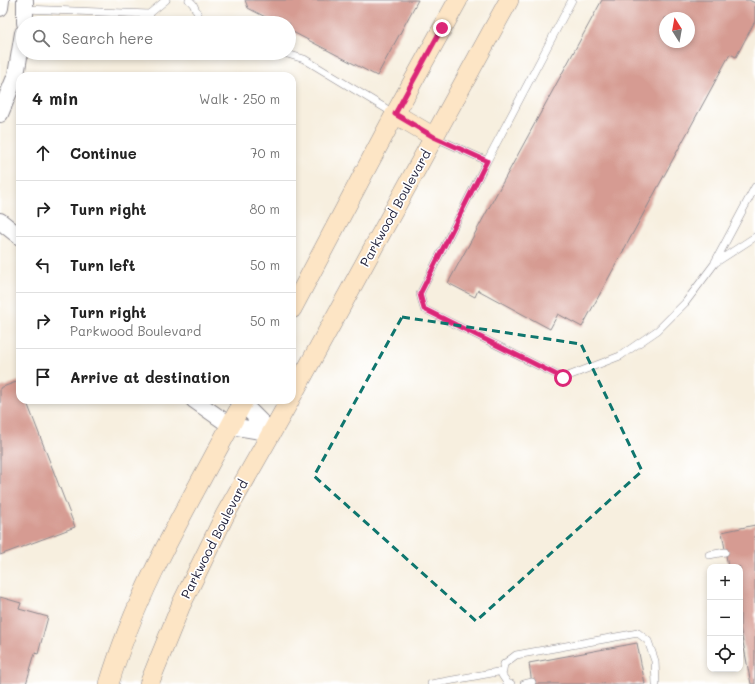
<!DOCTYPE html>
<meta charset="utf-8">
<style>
body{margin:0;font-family:Mali,sans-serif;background:#f2f2f2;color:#222}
.controls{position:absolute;right:12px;bottom:12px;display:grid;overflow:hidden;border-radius:8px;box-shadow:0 2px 6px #0003}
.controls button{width:36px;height:36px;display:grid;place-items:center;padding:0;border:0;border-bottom:1px solid #e0e0e0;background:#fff;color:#222;font:20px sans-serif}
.compass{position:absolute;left:659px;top:12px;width:36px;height:36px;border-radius:50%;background:#fff;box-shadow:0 2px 6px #0003;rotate:349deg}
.stop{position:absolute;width:12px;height:12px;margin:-9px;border:3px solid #db2777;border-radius:50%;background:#fff}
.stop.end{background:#db2777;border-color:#fff;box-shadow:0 1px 4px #0008}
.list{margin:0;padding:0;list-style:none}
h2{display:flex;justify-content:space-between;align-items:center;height:52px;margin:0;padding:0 16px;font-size:17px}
h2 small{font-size:13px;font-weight:400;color:#767676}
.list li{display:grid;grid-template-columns:26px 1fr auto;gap:12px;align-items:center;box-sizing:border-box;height:56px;padding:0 16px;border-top:1px solid #e0e0e0}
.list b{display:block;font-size:15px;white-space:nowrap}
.list p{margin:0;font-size:13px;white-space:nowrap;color:#767676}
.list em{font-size:13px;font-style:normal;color:#767676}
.icon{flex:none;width:22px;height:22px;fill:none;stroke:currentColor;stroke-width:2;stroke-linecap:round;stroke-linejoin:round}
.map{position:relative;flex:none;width:755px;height:684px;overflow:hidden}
.search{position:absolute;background:#fff;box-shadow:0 2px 6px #0003;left:16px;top:16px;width:280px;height:44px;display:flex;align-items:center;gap:10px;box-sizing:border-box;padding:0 14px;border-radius:22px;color:#767676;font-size:15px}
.panel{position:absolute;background:#fff;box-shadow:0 2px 6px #0003;left:16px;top:72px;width:280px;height:332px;border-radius:12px}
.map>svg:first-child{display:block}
</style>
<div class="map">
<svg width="755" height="684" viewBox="0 0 755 684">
<rect width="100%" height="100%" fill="#fff"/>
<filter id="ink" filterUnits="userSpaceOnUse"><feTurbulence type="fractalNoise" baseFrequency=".025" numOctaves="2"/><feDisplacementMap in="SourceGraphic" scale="8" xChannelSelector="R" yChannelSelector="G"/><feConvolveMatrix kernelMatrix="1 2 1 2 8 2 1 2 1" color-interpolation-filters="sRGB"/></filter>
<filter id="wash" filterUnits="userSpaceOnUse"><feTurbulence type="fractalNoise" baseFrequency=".012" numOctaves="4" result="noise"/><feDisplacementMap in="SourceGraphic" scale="16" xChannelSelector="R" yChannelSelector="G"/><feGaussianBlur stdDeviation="0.9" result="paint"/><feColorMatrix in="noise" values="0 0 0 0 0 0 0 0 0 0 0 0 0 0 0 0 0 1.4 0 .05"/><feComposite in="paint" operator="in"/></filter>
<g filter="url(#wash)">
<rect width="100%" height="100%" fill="#f7efdf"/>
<g id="blocks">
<!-- building -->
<path fill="#d69b92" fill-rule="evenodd" d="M245,0H418L377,76L289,30V23H277L248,8Z
M602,0H749L755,3V21L736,57L730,54L582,327L558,314L550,329L478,290L475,297L448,283ZM665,18H689V42H665Z
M19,381L20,400H26L75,527L0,555V388Z
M755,525V684H751L740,627V567H728L722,532Z
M0,597L21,603L19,609L48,617L38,654L35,653L26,684H0Z
M637,643L645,684H532L529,663Z"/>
</g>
</g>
<g filter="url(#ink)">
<use href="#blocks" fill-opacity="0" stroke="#8c888d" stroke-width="1"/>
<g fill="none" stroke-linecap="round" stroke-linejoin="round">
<defs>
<path id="service" d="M189,0L193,4L202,23
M25,9L149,14L166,0
M149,14L152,23
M284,53L304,59L395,114
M434,137L487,161L572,0
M487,161L420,294L424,309L563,378L620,356L658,330L685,303L715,263L755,237
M715,262L755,187
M709,555L725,552
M431,684L503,671
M511,684H508L502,675L504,664L516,655L638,633L648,641L655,661L656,684
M524,684L532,682"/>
<path id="tertiary" d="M0,8L1,0
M25,23V0
M0,114L16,75L23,33
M0,221L20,237
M194,400L231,426L272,433
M237,400L242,403L272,433"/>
<path id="secondary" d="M395,114L434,137
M292,309L395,114L458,0
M292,396L509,0
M109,684C139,583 196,492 244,400
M149,684L181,605L225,515L290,400"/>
</defs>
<!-- service casing -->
<use href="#service" stroke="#8c888d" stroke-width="8"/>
<!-- tertiary casing -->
<use href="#tertiary" stroke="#8c888d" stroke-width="18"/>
<!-- secondary casing -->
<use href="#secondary" stroke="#8c888d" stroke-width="20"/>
<!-- service -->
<use href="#service" stroke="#fff" stroke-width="7"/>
<!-- tertiary -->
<use href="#tertiary" stroke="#fff" stroke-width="16"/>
<!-- secondary -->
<use href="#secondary" stroke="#fde5c5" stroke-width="19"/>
</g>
</g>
<g fill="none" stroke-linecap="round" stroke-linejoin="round" filter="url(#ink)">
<!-- route -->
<path stroke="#db2777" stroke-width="5" d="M442,28L395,114L434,137L487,161L420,294L424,309L563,378"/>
</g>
<!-- marked area -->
<path fill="none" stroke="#0f766e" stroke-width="3" stroke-dasharray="8 5" stroke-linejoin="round" d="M402,317L581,344L642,471L476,621L314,476Z"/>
<g text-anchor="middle" stroke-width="3.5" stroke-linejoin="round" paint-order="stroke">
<!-- street labels -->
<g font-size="13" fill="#22223b" stroke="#fff">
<text transform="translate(395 208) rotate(-61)" y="5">Parkwood Boulevard</text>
<text transform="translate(214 539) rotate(-63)" y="5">Parkwood Boulevard</text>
</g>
</g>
</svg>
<div class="controls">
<button>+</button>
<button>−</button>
<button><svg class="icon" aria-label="locate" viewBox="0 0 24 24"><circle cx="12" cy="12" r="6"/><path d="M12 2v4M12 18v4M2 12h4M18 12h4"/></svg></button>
</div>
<svg class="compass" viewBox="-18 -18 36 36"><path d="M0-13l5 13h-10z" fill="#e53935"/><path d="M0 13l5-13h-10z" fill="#767676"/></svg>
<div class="stop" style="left:563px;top:378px"></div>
<div class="stop end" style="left:442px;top:28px"></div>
<div class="search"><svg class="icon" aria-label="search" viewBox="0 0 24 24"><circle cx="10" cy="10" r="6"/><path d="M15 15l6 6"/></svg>Search here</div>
<section class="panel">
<h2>4 min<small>Walk · 250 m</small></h2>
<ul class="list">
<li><svg class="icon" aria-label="ahead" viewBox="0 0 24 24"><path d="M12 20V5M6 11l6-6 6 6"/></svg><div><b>Continue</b></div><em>70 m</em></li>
<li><svg class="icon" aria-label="right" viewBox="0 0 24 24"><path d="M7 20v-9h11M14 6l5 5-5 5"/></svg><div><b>Turn right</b></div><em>80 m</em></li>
<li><svg class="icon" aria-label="left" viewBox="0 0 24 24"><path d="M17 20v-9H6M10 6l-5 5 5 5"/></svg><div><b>Turn left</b></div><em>50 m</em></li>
<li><svg class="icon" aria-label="right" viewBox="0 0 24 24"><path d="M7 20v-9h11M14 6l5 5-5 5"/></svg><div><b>Turn right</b><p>Parkwood Boulevard</p></div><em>50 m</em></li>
<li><svg class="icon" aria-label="arrive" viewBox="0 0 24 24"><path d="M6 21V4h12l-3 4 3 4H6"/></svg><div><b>Arrive at destination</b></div></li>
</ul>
</section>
</div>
